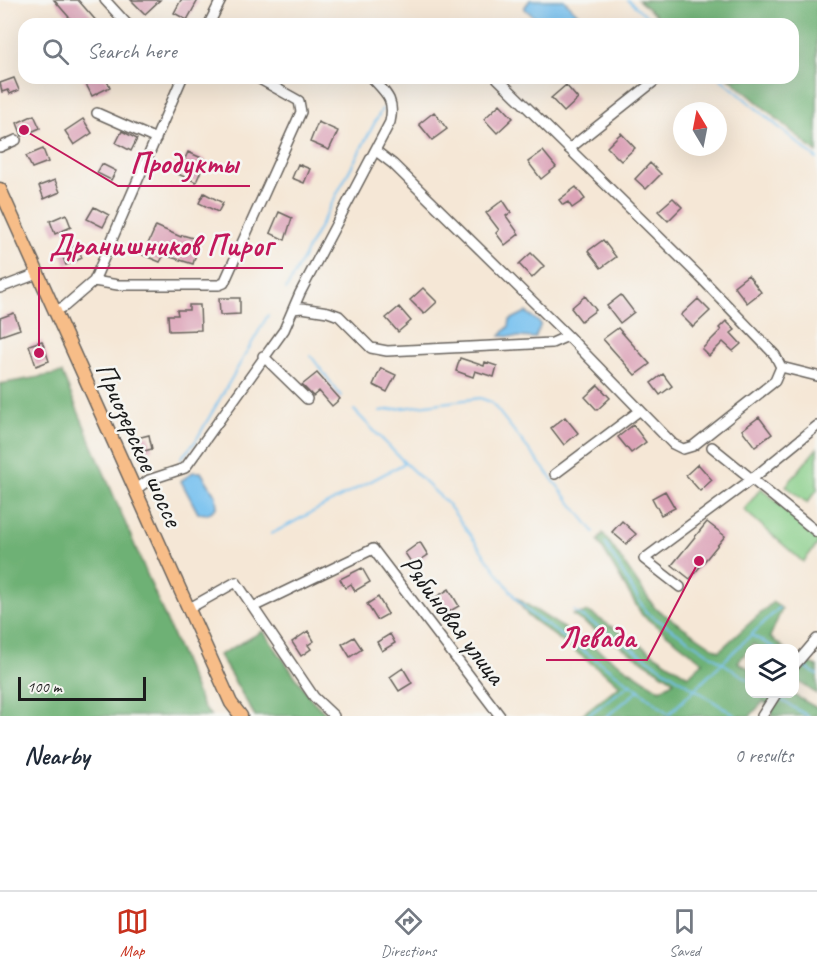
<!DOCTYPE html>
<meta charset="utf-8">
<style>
body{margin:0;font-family:Caveat,sans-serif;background:#f6f6f7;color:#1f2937}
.controls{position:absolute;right:18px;bottom:18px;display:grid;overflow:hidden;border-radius:12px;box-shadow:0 6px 24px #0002}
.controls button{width:54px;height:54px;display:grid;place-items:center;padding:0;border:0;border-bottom:2px solid #e0e1e3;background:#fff;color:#1f2937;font:30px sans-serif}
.compass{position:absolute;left:673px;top:102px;width:54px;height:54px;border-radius:50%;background:#fff;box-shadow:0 6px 24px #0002;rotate:350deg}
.scale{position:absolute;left:18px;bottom:15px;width:128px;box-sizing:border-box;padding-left:6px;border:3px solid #1c1c1c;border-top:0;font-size:16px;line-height:21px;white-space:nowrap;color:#1c1c1c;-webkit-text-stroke:4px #f6f6f2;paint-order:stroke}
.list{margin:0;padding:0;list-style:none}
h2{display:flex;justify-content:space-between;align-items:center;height:78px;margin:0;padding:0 24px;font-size:26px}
h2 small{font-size:20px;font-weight:400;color:#747a83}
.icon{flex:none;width:33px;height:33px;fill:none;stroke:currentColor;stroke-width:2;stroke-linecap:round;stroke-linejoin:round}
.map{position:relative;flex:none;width:817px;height:716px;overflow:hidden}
.search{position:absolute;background:#fff;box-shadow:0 6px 24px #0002;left:18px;right:18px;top:18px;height:66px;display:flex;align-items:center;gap:15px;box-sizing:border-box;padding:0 21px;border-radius:18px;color:#747a83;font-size:22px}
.sheet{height:174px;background:#fff}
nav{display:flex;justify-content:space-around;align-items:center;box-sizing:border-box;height:84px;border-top:2px solid #e0e1e3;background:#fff;font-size:16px;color:#747a83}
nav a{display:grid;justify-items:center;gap:3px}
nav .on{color:#c8321e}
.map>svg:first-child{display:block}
</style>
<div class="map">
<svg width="817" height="716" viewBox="0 0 817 716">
<rect width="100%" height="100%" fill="#f6f6f2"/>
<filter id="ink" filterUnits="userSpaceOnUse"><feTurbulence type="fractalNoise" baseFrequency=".0167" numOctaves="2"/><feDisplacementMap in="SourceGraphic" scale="12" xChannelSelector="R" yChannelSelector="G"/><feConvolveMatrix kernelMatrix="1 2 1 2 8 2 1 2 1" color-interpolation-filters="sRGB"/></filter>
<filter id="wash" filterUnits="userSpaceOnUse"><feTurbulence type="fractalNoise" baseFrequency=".008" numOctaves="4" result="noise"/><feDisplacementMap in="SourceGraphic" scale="24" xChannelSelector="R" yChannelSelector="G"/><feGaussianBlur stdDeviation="1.35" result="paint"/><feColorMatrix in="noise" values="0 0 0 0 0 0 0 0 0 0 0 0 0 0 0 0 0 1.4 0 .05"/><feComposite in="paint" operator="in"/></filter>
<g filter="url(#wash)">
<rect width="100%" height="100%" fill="#f5e7d6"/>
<!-- green -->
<path fill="#88ce89" stroke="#527552" stroke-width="1.5" d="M817,448V490L807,503L786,486Z
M761,488L817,537V545L803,562L744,510Z"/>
<!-- forest -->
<path fill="#6eb175" stroke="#456648" stroke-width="1.5" d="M638,0H817V153L729,78H793V24H666Z
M62,373L203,707L211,716H0V384Z
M603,533L655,608L719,651L773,602L782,609L770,637L784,648H760L753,644L738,662L749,669L750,694H792L817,708V716H771L773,713L764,701L750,716H580L620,685L528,616L515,597L660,690L674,681L572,615L589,612L688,676L703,662L642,615L598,541Z
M263,631L312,700L328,716H255L219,655Z
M794,656L817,666V694L795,679Z"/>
<!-- water -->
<path fill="#75c0ef" stroke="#486e86" stroke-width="1.5" d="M530,0H564L588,24H542L524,8Z
M526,312L541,324L535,338L500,336L509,326L510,320Z
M193,472H201L216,496L217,507L208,514L198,513L181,481Z"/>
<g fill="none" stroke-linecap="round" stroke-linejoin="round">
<!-- stream -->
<path stroke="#75c0ef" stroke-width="2" d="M628,0L656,24
M720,78L817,159
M286,290L382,109
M311,356L341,396
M354,410L405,463
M380,411L480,398L491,402L594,532
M181,458L195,442L268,315
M271,534L405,463L447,503L515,597L531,614L639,690
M605,543L646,612L750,681
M574,611L736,716
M751,635L775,648
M801,664L817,675
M781,700L808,716
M587,716L630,684
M607,716L639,690L669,714L779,608"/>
</g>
<g id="blocks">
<!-- building -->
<path fill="#dca2b7" d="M54,0H78L99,24H75Z
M131,0H160L145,14Z
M181,0H198L187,20L174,13Z
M14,78L19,90L10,94L8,90L2,92L0,83Z
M83,78H106L110,87L92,96Z
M566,85L578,99L564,112L551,98Z
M500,104L513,118L497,133L484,119Z
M434,112L447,129L432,140L419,124Z
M34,115L40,128L22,136L17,123Z
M83,119L92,133L74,145L65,131Z
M318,122L338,131L329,150L310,142Z
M122,131L137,139L131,151L116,143Z
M621,133L635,148L621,161L607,147Z
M43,149L48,162L32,168L26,156Z
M543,151L556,167L541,179L528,162Z
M188,152L206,160L196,182L178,174Z
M650,163L661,174L646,189L635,179Z
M102,164L116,171L111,180L97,173Z
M298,164L310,169L304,183L292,178Z
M55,180L60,192L44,199L39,186Z
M576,187L585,199L572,208L568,202L563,205L559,200Z
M204,193L223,203L218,212L199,203Z
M673,198L682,207L668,221L658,211Z
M503,200L511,212L506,216L519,234L505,245L496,233L499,230L486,213Z
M94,207L109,215L103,227L87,219Z
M279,212L292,218L285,240L270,233Z
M66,214L71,227L55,234L50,221Z
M156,226L181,237L182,235L200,240L193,264L164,255L160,262L143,255Z
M603,240L616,257L601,268L588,251Z
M77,245L82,258L66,265L61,252Z
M531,253L544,266L532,278L519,264Z
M748,275L761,292L747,303L734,286Z
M423,288L437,302L424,314L410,300Z
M621,295L634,312L620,323L607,306Z
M585,296L596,310L581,321L571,308Z
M219,298H240V314L220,315Z
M698,299L710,311L693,327L681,315Z
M189,305H200L201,330L169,331L168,315H178L177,310H189Z
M399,307L411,321L398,332L386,318Z
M14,313L20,329L0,336V318Z
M726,321L735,330L731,333L741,344L733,351L723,342L709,356L702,349L721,330L719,328Z
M618,328L650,364L635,375L603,339Z
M42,341L49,361L36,366L29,345Z
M460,358L484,366L485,362L497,366L494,377L475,371L473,377L456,371Z
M381,368L396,375L387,392L373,385Z
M317,373L340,399L332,406L319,391L313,396L302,385Z
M663,374L672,386L660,395L651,383Z
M598,385L610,398L597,410L585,397Z
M565,417L578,433L564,445L551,428Z
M759,417L772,434L755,447L742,430Z
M633,425L646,442L631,453L618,437Z
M149,435L152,449L140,452L137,438Z
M698,464L712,480L700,491L686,475Z
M665,491L675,508L661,515L652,498Z
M622,521L636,534L626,544L612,532Z
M707,522L725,536L690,579L672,565Z
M420,542L428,555L413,565L405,553Z
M362,568L370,582L355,591L351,584L345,588L340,579Z
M449,589L459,606L443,615L433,599Z
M378,597L388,614L377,620L367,604Z
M308,631L314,641L308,645L311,649L301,656L292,642Z
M390,634L395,643L382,651L377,642Z
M354,637L362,649L350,657L342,644Z
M403,668L412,683L399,691L390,677Z"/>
</g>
</g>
<g filter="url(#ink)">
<use href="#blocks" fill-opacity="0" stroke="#68635d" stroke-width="1.5"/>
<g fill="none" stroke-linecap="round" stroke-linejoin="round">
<defs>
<path id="minor" d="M105,0L127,24
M209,24L221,0
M97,113L156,139
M0,147L16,140
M569,149L657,79
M376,151L393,164L568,336L673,444L683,449L693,446L775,381L781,367L775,355L700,277L497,78
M94,281L118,285H219L224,283L301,112L299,101L258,78
M0,288L37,274
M293,309L302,308L328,312L339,316L371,348L387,351L552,343L568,336
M54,311L65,306L94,281L182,78
M263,356L307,399
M781,367L817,376
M712,447L817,532
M555,474L639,411
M135,490L149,480L185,468L284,330L300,293L390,122C395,100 387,94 372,78
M680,587L644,559L752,479L817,426
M253,607L314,697L334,716
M188,609L236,582L253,607L373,549L500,716
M794,666L817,639
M762,716L776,694"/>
<path id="major" d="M0,189L231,703L241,716"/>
</defs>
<!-- minor casing -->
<use href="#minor" stroke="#68635d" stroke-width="12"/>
<!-- major casing -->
<use href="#major" stroke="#68635d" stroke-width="15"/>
<!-- minor -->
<use href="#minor" stroke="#fff" stroke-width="9"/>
<!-- major -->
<use href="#major" stroke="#f7bd88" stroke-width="12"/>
</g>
</g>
<g text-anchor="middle" stroke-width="5" stroke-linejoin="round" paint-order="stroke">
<!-- street labels -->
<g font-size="28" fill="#1c1c1c" stroke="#f6f6f2">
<text transform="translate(140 444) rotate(66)" y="10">Приозерское шоссе</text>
<text transform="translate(454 619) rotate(53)" y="10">Рябиновая улица</text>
</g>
</g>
<!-- callouts -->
<path fill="none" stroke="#c2185b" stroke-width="2" d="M24 130L118 186H250M39 353L39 268H283M699 561L647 660H546"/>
<g fill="#c2185b" stroke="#f6f6f2" stroke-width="2">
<circle cx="24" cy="130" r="6"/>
<circle cx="39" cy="353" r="6"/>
<circle cx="699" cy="561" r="6"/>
</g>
<g font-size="30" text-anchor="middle" font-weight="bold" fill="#c2185b" stroke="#f6f6f2" stroke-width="5" stroke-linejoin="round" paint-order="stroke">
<text x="184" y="173">Продукты</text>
<text x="161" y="255">Дранишников Пирог</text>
<text x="597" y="647">Левада</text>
</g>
</svg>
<div class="controls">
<button><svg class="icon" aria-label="layers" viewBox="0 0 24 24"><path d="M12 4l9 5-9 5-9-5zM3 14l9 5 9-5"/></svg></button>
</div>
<svg class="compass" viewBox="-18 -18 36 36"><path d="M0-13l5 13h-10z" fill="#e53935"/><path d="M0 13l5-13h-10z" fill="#747a83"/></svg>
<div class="scale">100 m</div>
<div class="search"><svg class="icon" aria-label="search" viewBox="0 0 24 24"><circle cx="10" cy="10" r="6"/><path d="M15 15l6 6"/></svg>Search here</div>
</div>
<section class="sheet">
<h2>Nearby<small>0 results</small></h2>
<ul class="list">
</ul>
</section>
<nav>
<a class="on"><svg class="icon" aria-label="map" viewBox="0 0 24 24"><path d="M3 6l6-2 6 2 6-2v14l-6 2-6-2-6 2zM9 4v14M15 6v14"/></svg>Map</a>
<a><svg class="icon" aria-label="directions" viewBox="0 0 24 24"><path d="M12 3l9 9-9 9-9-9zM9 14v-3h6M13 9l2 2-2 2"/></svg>Directions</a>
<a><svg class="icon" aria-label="saved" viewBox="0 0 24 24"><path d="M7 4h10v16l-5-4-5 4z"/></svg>Saved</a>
</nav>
